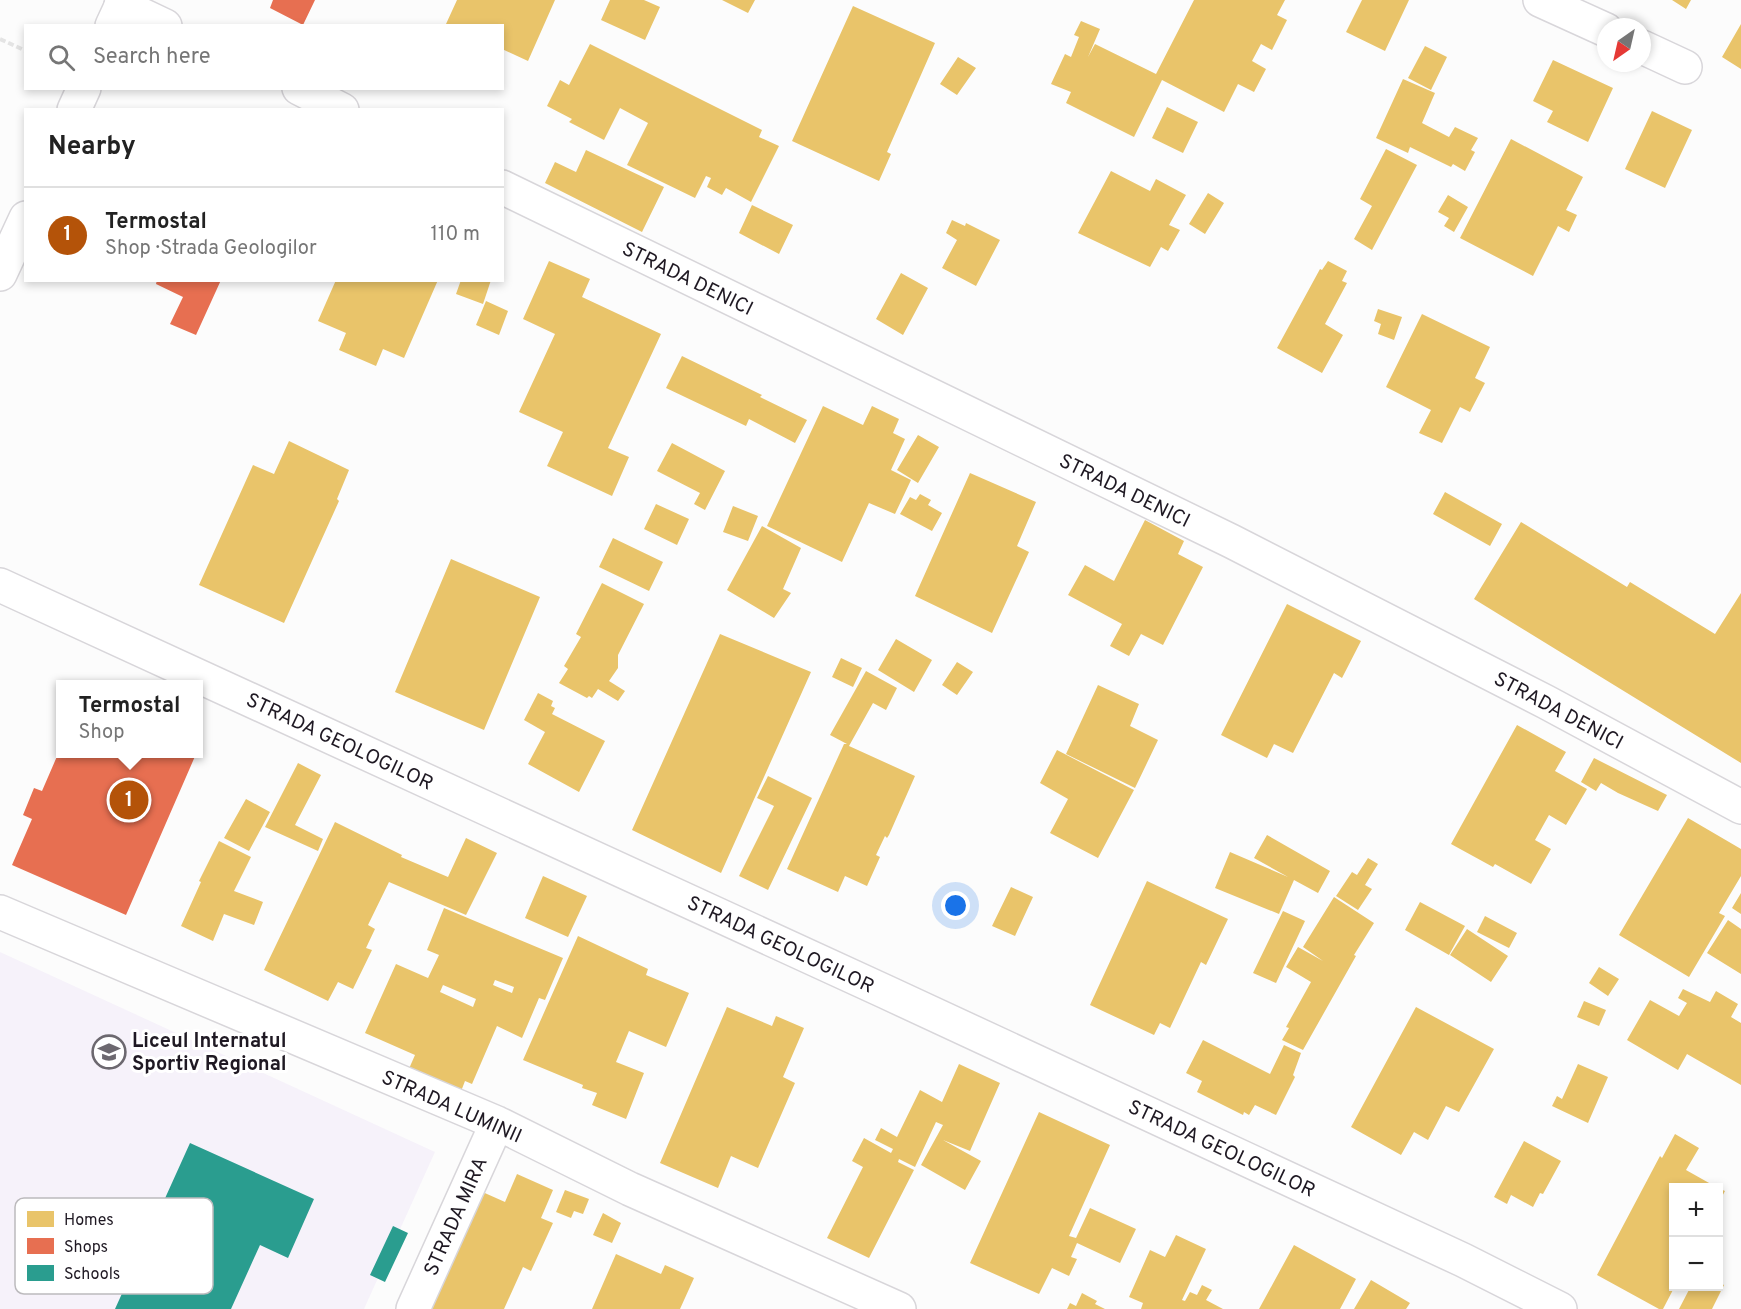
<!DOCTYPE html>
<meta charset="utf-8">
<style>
body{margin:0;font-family:Overpass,sans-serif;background:#f6f6f6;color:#222}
.controls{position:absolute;right:18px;bottom:18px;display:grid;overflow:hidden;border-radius:0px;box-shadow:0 3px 9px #0003}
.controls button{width:54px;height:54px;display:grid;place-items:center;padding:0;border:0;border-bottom:2px solid #e0e0e0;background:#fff;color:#222;font:30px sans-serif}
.compass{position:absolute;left:1597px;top:18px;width:54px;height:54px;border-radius:50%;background:#fff;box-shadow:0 3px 9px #0003;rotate:214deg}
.you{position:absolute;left:956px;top:906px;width:21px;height:21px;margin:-15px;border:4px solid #fff;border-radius:50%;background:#1a73e8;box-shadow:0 0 0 9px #1a73e833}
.badge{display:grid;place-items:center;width:39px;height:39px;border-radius:50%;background:#b45309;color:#fff;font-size:20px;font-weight:700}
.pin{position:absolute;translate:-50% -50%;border:3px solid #fff;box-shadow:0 2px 6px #0006}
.popup{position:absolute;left:56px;top:680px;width:147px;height:78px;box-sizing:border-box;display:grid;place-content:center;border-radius:0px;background:#fff;filter:drop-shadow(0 2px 4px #0005);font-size:20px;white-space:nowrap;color:#767676}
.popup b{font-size:22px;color:#222}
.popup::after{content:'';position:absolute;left:50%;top:100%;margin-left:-12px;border:12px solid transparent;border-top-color:#fff}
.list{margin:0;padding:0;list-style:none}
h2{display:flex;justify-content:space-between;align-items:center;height:78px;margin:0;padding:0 24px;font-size:26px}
h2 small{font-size:20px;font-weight:400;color:#767676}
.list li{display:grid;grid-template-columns:39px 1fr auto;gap:18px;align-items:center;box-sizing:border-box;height:96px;padding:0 24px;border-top:2px solid #e0e0e0}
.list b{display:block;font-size:22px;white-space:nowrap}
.list p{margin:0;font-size:20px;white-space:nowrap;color:#767676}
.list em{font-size:20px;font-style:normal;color:#767676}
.icon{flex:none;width:33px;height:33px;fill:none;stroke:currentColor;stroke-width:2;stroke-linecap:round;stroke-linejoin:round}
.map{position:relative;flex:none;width:1741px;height:1309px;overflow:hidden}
.search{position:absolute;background:#fff;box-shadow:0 3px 9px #0003;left:24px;top:24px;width:480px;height:66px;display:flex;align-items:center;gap:15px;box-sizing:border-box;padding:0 21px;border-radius:0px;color:#767676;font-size:22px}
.panel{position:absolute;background:#fff;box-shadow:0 3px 9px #0003;left:24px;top:108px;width:480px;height:174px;border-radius:0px}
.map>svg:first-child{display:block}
</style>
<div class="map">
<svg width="1741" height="1309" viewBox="0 0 1741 1309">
<rect width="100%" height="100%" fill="#fcfcfc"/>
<!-- built -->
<path fill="#f6f2fa" d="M0,952L435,1152L364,1309H0Z"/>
<!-- homes -->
<path fill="#e9c46a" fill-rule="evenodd" d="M457,0H555L528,61L502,49V26L446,24Z
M610,0H644L660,7L645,40L601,20Z
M722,0H755L748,13Z
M1194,0H1285L1277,15L1287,20L1272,50L1261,44L1252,61L1266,69L1254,92L1238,84L1224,112L1162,80L1134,137L1066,103L1071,92L1051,84L1065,54L1071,57L1079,37L1074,35L1081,21L1100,29L1088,57L1095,44L1097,45L1156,74Z
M1362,0H1409L1385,51L1346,32Z
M1672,0H1691L1686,9Z
M853,6L935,43L887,152L891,154L879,181L792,141Z
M1741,24V69L1722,57Z
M590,44L762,130L759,137L779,146L751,202L726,188L722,195L707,187L711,178L706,176L695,198L627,165L648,123L620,108L604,140L569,122L572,119L547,106L560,80L569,85Z
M1425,46L1447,57L1431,90L1408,78Z
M958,57L976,68L957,95L940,84Z
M1553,60L1613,88L1588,142L1547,122L1553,111L1533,101Z
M1403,79L1435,93L1422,123L1449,137L1455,127L1478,138L1471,150L1475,152L1465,171L1453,164L1451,167L1410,147L1408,153L1376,138Z
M1167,107L1198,122L1183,153L1152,138Z
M1652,111L1692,130L1665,188L1625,169Z
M1511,139L1583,177L1566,210L1577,215L1569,232L1558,226L1533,276L1460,238Z
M1386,149L1417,165L1372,250L1354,239L1372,206L1360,199Z
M586,150L664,187L642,232L545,183L555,162L576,172Z
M1111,171L1150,191L1156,179L1186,195L1169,225L1180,230L1168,251L1161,247L1150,267L1078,233Z
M1208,193L1224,203L1205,234L1189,224Z
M1448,195L1468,207L1454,232L1444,226L1449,218L1438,212Z
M752,205L793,225L779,254L739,233Z
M952,220L965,226L966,223L1000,240L976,286L942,268L957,240L946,233Z
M549,261L590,279L582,297L661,334L608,448L629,457L612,496L547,466L563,432L519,412L555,334L523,319Z
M1328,261L1347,271L1342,281L1347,283L1325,324L1343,335L1322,373L1277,348L1320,269L1322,270Z
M901,273L928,288L903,335L876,319Z
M336,280H438L404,358L383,349L376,366L339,350L346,333L318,321Z
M461,280H491L483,304L456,294Z
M486,301L508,311L499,335L476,325Z
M1378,309L1402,317L1394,340L1378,334L1381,324L1374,321Z
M1422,314L1490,347L1475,378L1485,383L1470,412L1460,407L1442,443L1419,433L1431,410L1386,387Z
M682,356L762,395L760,397L807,420L795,443L749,419L746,426L666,388Z
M823,406L863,425L872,406L899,419L893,433L905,439L891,470L911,480L895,514L869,503L842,562L767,526Z
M918,435L939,447L918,483L897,470Z
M289,441L349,470L337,499L339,501L284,623L199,585L253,465L274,474Z
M672,443L725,471L705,510L694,504L700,493L657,471Z
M970,473L1036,502L1017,546L1029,552L992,633L915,596Z
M1445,492L1502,524L1490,546L1433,514Z
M920,494L931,500L928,505L942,513L932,531L900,514L910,497L916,500Z
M656,504L689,519L677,545L644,529Z
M733,506L758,516L748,541L723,532Z
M1145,520L1184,541L1178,554L1203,567L1163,645L1141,634L1129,656L1110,646L1122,624L1068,595L1085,565L1114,581Z
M1521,522L1627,587L1630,582L1715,634L1741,593V763L1474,599Z
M762,526L801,548L783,589L791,593L774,618L727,590Z
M613,538L663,562L649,591L599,567Z
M451,559L540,597L484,730L395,692Z
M602,583L644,604L618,655V668L609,681L625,691L618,701L598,689L592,698L589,696L587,698L559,683L568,669L564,666L581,637L576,634Z
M1287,604L1361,641L1342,678L1334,673L1293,753L1274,744L1267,758L1221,735Z
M720,634L811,672L721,873L632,830Z
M896,639L932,660L914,692L878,670Z
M841,658L862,668L853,687L832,677Z
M957,662L973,672L957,695L942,685Z
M866,671L897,688L886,710L873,703L849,746L915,776L889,835L887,838L885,836L876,855L880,857L867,886L845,876L838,892L787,869L844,744H847L830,735Z
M1098,685L1139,704L1130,726L1158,740L1135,788L1066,754Z
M538,693L553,701L551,706L555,708L552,714L605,741L579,792L528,764L545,732L524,720Z
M1517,725L1566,752L1555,771L1587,789L1566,825L1549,815L1535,840L1551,849L1531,884L1495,864L1493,867L1451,844Z
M1057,750L1134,790L1098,858L1050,833L1068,799L1040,783Z
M1594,758L1667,795L1658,811L1618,793L1601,783L1596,791L1581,782Z
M298,763L321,775L295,825L323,839L318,851L265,827Z
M768,776L812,798L768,890L739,876L774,806L757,798Z
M246,799L270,812L249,851L224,838Z
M1688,818L1741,849V876L1719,913L1725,916L1689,977L1619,935Z
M335,822L402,855L401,857L448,877L466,838L497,853L466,915L389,882L368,925L375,929L366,948L372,950L353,989L338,982L328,1001L264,970Z
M1267,835L1330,871L1318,893L1294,880L1279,914L1215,888L1230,852L1288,877L1254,858Z
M219,841L251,857L234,891L263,902L254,925L224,914L213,941L181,926L201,882L199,881Z
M1368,858L1378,864L1365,885L1372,889L1358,910L1336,896L1352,872L1357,875Z
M543,876L587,896L568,937L525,918Z
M1147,881L1228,919L1206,965L1201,962L1170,1028L1160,1023L1154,1035L1090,1005Z
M1011,887L1033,897L1015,936L992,926Z
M1741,893V914L1732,908Z
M1334,897L1374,923L1354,955L1356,956L1303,1050L1282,1040L1289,1028L1286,1027L1311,982L1286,967L1298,947L1323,961L1303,947Z
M1420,902L1465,926L1449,955L1405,930Z
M444,908L563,958L545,1000L539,998L522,1038L497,1026L472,1084L465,1081L460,1094L408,1071L415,1055L365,1033L396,964L428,978L439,955L427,950ZM495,980L514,987L512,993L493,985ZM443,985L476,999L473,1007L440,992Z
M1283,911L1305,921L1276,983L1253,973Z
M1485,916L1517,933L1509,948L1477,932Z
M1728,920L1741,929V974L1707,953Z
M1467,929L1508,956L1491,982L1450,955Z
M578,936L648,969L646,975L689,993L666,1047L629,1031L616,1062L644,1073L626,1119L592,1105L597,1093L582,1088L583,1085L523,1060Z
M1599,967L1619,979L1608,996L1589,983Z
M1683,989L1710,1002L1716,991L1738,1004L1731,1017L1741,1023V1085L1687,1054L1678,1070L1627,1040L1650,1000L1679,1016L1687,1003L1678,998Z
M1584,1001L1606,1010L1599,1026L1577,1017Z
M727,1007L772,1026L776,1016L804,1028L783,1077L795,1083L758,1168L731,1156L718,1188L660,1163Z
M1416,1007L1494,1049L1459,1112L1446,1106L1428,1140L1414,1132L1401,1155L1351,1127Z
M1203,1040L1270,1074L1284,1045L1301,1053L1293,1075L1295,1077L1276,1115L1255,1105L1249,1115L1244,1112L1243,1115L1197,1092L1202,1081L1186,1073Z
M959,1064L1000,1083L970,1151L943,1140L981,1161L965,1190L921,1165L943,1125L936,1122L915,1167L899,1159L898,1162L914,1170L869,1258L827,1238L863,1167L852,1161L864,1138L891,1153L893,1149L875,1140L881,1128L897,1137L920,1090L942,1102Z
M1578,1064L1608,1077L1588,1123L1552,1106L1557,1096L1562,1099Z
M1039,1112L1110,1145L1069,1236L1076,1238L1090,1208L1136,1229L1120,1263L1077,1243L1071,1257L1077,1259L1069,1276L1052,1268L1039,1294L970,1263Z
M1675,1134L1699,1148L1686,1170L1718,1188H1674L1675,1286L1663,1309H1659L1597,1275L1660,1156L1662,1158Z
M1524,1141L1561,1161L1543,1194L1540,1193L1533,1207L1511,1195L1507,1204L1494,1197Z
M517,1174L553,1190L541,1218L553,1223L531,1271L523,1267L504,1309H431L469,1186L505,1202Z
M1718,1188L1725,1191L1718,1204Z
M565,1190L589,1199L583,1214L574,1211L571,1218L556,1212Z
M603,1213L621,1223L612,1243L593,1235Z
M1176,1235L1206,1249L1182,1300L1185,1301L1190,1292L1197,1295L1202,1285L1212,1290L1206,1300L1223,1309H1141L1143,1303L1129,1297L1150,1250L1165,1257Z
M1294,1245L1356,1279L1340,1309H1259Z
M616,1254L661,1274L665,1265L694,1278L680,1309H592Z
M1371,1280L1410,1303L1406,1309H1354Z
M1718,1282L1724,1285L1712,1309H1679L1691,1286H1718Z
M1082,1293L1097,1301L1095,1304L1105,1309H1067L1070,1303L1076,1306Z"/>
<!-- shops -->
<path fill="#e76f51" d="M273,0H315L303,25L270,8Z
M157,280H221L196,335L170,324L183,297L156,284Z
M58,754H196L126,915L12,865L32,819L23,815L34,788L42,791Z"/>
<!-- schools -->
<path fill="#2a9d8f" d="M190,1143L314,1199L288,1258L260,1245L231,1309H115Z
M393,1226L408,1233L385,1282L370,1275Z"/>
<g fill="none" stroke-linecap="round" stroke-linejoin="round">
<defs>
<path id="minor" d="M1540,0L1606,30
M121,5L165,26
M1642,47L1685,67
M299,88L342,110
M502,187L1231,541L1546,702L1741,807
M0,585L886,992L1463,1260L1560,1309
M0,912L497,1123L630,1189L899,1309
M413,1309L497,1123"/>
<path id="primary" d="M112,26L124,0
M74,110L84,88
M0,274L26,218"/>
</defs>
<!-- minor casing -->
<use href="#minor" stroke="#d8d6da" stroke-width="36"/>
<!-- primary casing -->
<use href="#primary" stroke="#d8d6da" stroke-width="36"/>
<!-- path -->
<path stroke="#e4e4e4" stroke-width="4" stroke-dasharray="6 3" stroke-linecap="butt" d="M0,39L26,51"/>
<!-- minor -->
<use href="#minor" stroke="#fff" stroke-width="33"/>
<!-- primary -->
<use href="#primary" stroke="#fff" stroke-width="33"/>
</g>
<!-- icons -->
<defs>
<symbol id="school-ring" viewBox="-11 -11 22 22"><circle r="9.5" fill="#fff" stroke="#6c686f" stroke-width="1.5"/><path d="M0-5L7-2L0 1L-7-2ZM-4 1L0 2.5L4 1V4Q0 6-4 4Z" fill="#6c686f"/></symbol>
</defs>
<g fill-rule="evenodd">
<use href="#school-ring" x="90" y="1033" width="38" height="38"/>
</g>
<g text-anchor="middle" stroke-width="6" stroke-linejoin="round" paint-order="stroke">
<!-- street labels -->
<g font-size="20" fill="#1f1923" stroke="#fff">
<text transform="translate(688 278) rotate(26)" y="7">STRADA DENICI</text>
<text transform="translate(1125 490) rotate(26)" y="7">STRADA DENICI</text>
<text transform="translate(1559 710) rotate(28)" y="7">STRADA DENICI</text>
<text transform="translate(340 741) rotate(25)" y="7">STRADA GEOLOGILOR</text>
<text transform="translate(781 944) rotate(25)" y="7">STRADA GEOLOGILOR</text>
<text transform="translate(452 1106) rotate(24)" y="7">STRADA LUMINII</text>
<text transform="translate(1222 1148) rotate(25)" y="7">STRADA GEOLOGILOR</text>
<text transform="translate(455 1216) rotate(-66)" y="7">STRADA MIRA</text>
</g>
<!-- poi labels -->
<g font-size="20" font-weight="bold" fill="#1f1923" stroke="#fff" text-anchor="start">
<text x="132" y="1047">Liceul Internatul<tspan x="132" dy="23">Sportiv Regional</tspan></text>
</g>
</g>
<!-- legend -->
<rect x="15" y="1198" width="198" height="96" rx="9" fill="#fff" stroke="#bcbabd" stroke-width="1.5"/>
<rect x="27" y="1211" width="27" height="16" fill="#e9c46a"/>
<rect x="27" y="1238" width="27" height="16" fill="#e76f51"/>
<rect x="27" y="1265" width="27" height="16" fill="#2a9d8f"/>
<g font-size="16" fill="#1f1923">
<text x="64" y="1225">Homes</text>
<text x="64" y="1252">Shops</text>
<text x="64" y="1279">Schools</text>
</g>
</svg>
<div class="controls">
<button>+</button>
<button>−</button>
</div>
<svg class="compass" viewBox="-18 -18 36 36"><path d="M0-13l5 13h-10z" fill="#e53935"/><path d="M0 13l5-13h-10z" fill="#767676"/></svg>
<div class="you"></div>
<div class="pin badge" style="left:129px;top:800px">1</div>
<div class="popup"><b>Termostal</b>Shop</div>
<div class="search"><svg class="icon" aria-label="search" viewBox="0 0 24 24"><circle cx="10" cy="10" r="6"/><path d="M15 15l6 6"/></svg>Search here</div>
<section class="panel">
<h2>Nearby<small></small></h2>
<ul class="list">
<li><span class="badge">1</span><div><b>Termostal</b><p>Shop · Strada Geologilor</p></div><em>110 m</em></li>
</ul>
</section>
</div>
